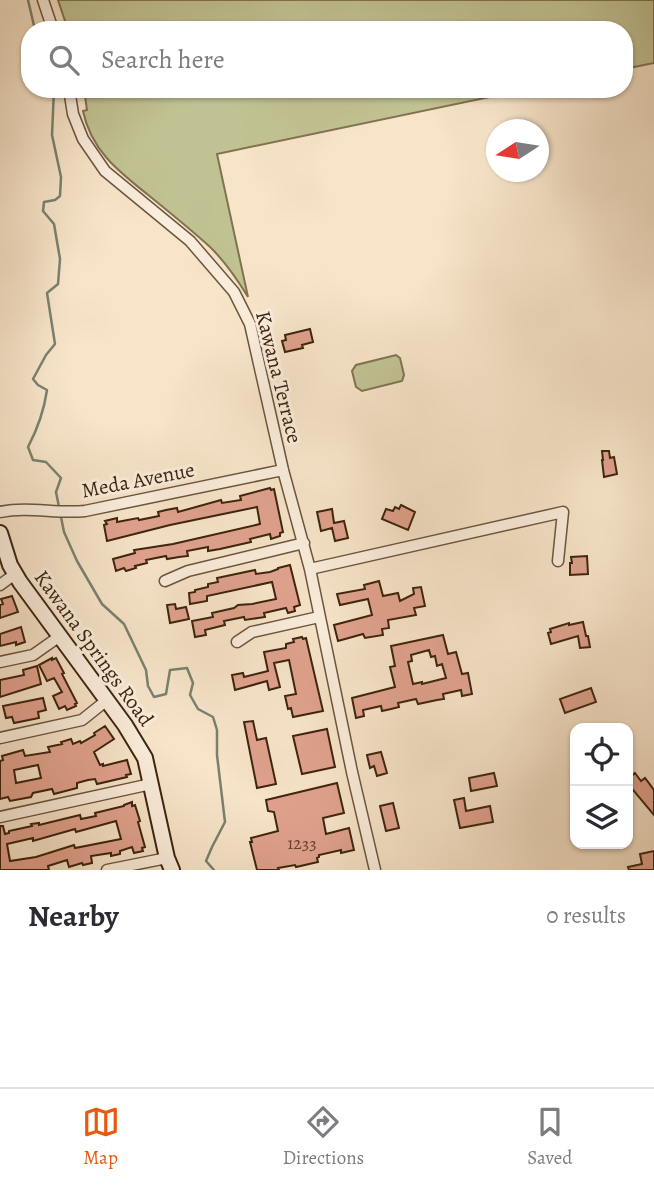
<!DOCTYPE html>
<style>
body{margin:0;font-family:Alegreya,serif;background:#f2f2f3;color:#2b2b33}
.controls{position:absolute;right:21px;bottom:21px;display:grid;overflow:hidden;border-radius:14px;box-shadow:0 2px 5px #0004}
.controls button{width:63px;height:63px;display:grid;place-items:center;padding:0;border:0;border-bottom:2px solid #e1e1e2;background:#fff;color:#2b2b33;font:35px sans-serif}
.compass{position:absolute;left:486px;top:119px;width:63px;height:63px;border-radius:50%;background:#fff;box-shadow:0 2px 5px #0004;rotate:258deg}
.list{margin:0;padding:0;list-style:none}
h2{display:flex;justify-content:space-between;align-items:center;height:91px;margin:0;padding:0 28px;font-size:30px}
h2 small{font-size:23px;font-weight:400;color:#7c7c81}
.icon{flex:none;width:38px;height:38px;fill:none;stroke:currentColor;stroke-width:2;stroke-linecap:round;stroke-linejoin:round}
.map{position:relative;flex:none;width:654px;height:870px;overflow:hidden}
.search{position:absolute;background:#fff;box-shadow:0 2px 5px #0004;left:21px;right:21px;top:21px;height:77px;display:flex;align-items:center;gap:18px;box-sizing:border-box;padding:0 24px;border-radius:28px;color:#7c7c81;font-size:26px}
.sheet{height:217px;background:#fff}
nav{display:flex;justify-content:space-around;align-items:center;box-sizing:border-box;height:98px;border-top:2px solid #e1e1e2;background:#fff;font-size:19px;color:#7c7c81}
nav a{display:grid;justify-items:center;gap:4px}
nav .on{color:#ea580c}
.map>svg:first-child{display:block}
</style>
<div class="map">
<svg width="654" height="870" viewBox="0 0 654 870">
<rect width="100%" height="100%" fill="#f7e4c9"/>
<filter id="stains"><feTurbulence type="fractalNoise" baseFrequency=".00286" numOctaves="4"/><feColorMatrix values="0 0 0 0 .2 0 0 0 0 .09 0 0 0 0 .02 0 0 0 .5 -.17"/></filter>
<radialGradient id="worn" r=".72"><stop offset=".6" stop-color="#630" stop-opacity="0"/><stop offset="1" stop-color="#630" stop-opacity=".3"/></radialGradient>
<!-- green -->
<path fill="#c1c293" stroke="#807350" stroke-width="2" d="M58,0H654V63L624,69V30H68Z
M84,89H528L217,154L248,297C237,279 225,261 209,246C189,228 168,211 147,194C118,171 91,150 83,111L87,110Z
M396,355L400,358L404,375L402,381L362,391L356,387L352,371L356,365Z"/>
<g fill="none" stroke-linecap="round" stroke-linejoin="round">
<!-- stream -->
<path stroke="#788170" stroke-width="2.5" d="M28,0L35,30
M54,89L52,135L61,177L60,196L55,200L44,202L43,211L54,224L60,259L58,284L47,293L55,344L46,355L33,379L38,385L47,390C44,411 38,428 28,447L33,460L46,462L61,478L56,492L64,532L77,561L102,604L124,624L146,670L148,686L154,697L166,694L170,670L187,668L193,683L190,695L198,709L213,717L217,730V755L225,822L212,847L206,861L214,870"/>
</g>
<!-- building -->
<path fill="#e0a28d" stroke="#3e240e" stroke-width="2" fill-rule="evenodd" d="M310,329L313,342L302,345L303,348L285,352L282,341L286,340L285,335Z
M602,451H609L610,458L614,457L617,474L604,477L602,460H603Z
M270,488L271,490L274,489L283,532L280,533V536L271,539L270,534L250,539L251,542L220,549L208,551V547L187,551L188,556L179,557L167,559L166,556L146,560L147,563L135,566L136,568L126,571L124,568L116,571L113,559L135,553L134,550L173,544L260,524L257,507L170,525L107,541L104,525L107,524L105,521L117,518V522L138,518L139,520L159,516L158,512L166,510L177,508L178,512L221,500L222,503L241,500L240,496Z
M401,505L415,512L408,530L382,519L386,509L393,511L395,507L399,509Z
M332,509L334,523L344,521L348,538L335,541L332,528L321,531L317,512Z
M587,556L588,574L570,575V563H572L571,557Z
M290,565L300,605L294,607L295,611L288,613L286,608L264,613L265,617L258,618L245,620L244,617L224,621L225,625L205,630L206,635L195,637L192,621L213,617L212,613L234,608L238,605L252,604L276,599L272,582L207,596V601L190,604L189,593L195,592V590L208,587V584L218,582L217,578L255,570L256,574L270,572L278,569V568Z
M379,581L383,596L398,593L400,601L414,594L413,588L421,587L425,606L414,608L416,615L388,620L389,628L382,629L383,635L365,638L363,634L338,641L334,625L372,615L368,599L340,605L337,594L365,589L364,585Z
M12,596L18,612L0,618V605L3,604L1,599Z
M175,604L176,609L186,607L189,619L170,623L167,605Z
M583,622L586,636H588L590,647L580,648L578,636L551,644L548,633L551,632L550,629L569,623V625Z
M21,627L25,642L16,645V642L0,646V634Z
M443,635L448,654L456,652L462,674L468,673L472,694L462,696L461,690L443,694L444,699L437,700L418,704L416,699L398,703L399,707L391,709L382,711L381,706L363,710L364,716L356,718L352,698L395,687L390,667L395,666L391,646ZM429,650L431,657L435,656L437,666L442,664L446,678L422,684V682L413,684L408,662L412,661L411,655Z
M302,637L303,639L306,638L323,711L293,717L291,708L288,709L285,696L296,694L289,660L274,663L280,687L269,690L267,681L235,690L232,675L243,673L244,677L268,671L264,652L286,648V644L294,642L293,639Z
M52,658V660L56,658L64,673L62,674L77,703L75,704L76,706L67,710L65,706L59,709L53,696L62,692L54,678L47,681L39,665Z
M37,666L41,684L0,697V680L24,675L23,670Z
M591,688L596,702L565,713L560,699Z
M43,698L46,710L38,712L39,718L14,723L12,717L6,718L3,706Z
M253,721L257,740L266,738L276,784L257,788L244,722Z
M105,726L114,739L94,752L100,765L103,764V766L127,760L131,774L126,775L127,777L97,784L95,779L88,780L77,783V788L54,794L52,789L33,793L31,797L10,801L8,797L0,799V761L3,760L2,756L23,750L25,756L50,752L48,747L62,744L61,742L71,739L73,744L80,741L81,743L95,735L94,733ZM38,765L41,778L16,783L14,770Z
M327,729L335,767L302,774L293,736Z
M381,752L387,773L377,776L374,766L370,768L367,755Z
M494,773L497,786L471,791L469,778Z
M635,773L641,781L645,778L654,790V815L628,784V779Z
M337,783L344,813L323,818L326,834L349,828L354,850L341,853V850L319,855V857L317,858L318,862L296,867L295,865L278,868L279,870H257L250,842H252L251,838L278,831L274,812L268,811L266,800Z
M464,798L466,811L490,806L493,822L460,828L454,800Z
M132,802V806L135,805L140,821L138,822L145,847L142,848L143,851L134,853L132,847L120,851V854L111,856V853L91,856L92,863L83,865L82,863L69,867L67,860L48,866L49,870H0V826H3L5,834L9,833V831L32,826L31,824L39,823V825L80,815L81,819L96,816L95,813L124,806V805ZM116,821L121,839L75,848L74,845L36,857L10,861L7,844L33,838V841L75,829L76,832Z
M393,803L399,828L386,831L380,806Z
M654,851V870H629L628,867L642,864L640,854Z"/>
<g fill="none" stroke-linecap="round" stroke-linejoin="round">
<defs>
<path id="street" d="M43,0L53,30
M69,89L73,114L83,139L105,171L190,241L234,292L250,324L283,470L310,569L352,772L375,870
M0,512C29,506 56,514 85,511L283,470
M310,569L563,512L558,561
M165,581L188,571L304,543
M0,585L15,574
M237,642L252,632L319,617
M0,662L33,655L60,636
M0,738L82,720L107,700
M0,817L151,784
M107,870L167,858"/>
<path id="secondary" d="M0,533L10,565L20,582L125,725L145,758L167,858L172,870"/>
</defs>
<!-- street casing -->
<use href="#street" stroke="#6c543d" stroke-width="13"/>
<!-- secondary casing -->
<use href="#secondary" stroke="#3e240e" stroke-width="18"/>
<!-- street -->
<use href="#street" stroke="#faeddc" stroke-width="10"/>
<!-- secondary -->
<use href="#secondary" stroke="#faeddc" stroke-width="14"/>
</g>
<g text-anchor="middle" stroke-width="6" stroke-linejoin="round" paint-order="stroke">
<!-- number labels -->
<g font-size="18" fill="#66442e">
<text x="302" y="849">1233</text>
</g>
<!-- street labels -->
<g font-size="21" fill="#3e240e" stroke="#faeddc">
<text transform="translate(279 377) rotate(76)" y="7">Kawana Terrace</text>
<text transform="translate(138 480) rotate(-11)" y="7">Meda Avenue</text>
<text transform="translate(94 648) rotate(54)" y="7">Kawana Springs Road</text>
</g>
</g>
<rect width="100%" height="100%" filter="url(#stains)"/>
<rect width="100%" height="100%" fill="url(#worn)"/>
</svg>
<div class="controls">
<button><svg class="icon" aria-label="locate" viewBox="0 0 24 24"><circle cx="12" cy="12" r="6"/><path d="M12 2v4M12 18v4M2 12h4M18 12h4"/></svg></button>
<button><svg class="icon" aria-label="layers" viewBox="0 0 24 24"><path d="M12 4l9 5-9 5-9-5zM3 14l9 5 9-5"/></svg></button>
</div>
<svg class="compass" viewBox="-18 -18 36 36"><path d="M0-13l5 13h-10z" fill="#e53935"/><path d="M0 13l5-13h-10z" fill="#7c7c81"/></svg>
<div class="search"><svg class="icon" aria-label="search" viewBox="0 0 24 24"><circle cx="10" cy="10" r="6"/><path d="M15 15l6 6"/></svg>Search here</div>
</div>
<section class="sheet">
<h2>Nearby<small>0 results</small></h2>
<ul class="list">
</ul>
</section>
<nav>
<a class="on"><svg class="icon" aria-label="map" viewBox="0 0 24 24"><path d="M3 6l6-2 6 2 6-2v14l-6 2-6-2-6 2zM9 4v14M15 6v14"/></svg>Map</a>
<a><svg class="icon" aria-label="directions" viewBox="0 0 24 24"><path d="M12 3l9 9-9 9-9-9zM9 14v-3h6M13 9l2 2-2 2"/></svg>Directions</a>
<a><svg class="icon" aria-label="saved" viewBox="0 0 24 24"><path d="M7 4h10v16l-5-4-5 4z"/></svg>Saved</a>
</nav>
